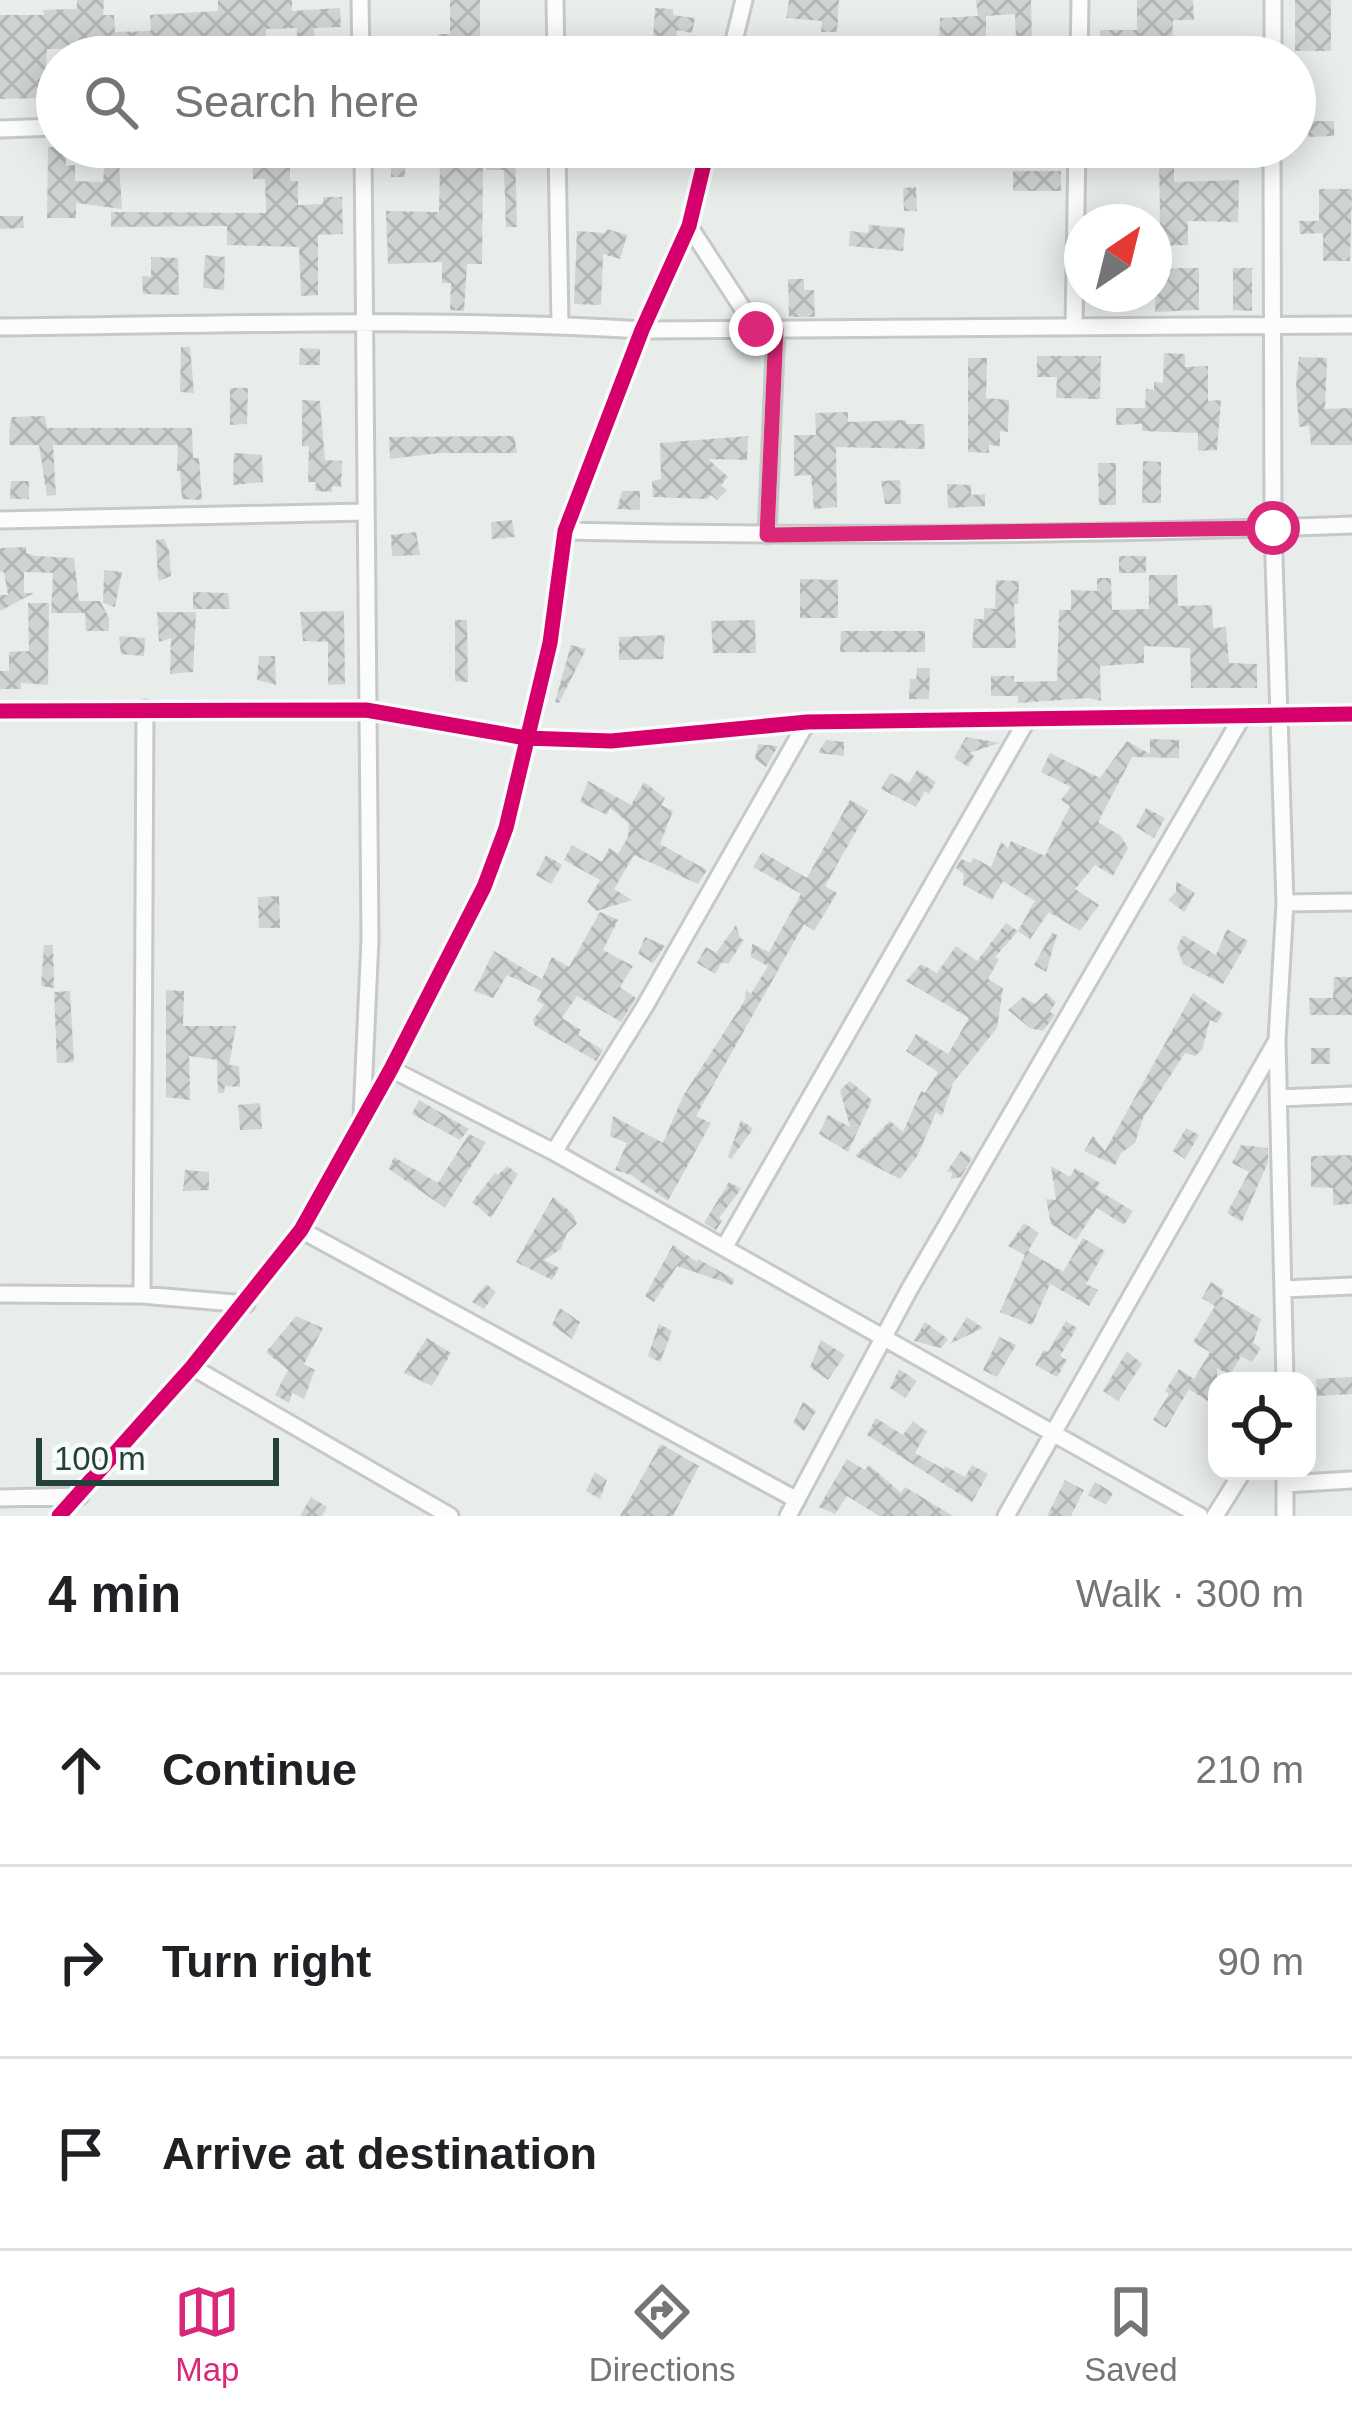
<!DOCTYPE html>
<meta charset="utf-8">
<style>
body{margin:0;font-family:Arial,sans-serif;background:#f6f6f6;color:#202124}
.controls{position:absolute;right:36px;bottom:36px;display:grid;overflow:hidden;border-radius:24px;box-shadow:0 6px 30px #0003}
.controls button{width:108px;height:108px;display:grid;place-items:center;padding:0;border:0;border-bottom:3px solid #e0e0e0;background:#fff;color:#202124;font:60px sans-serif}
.compass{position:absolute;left:1064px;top:204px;width:108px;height:108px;border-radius:50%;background:#fff;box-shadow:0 6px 30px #0003;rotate:35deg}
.scale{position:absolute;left:36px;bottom:30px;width:243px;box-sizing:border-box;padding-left:12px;border:6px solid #24423a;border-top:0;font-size:33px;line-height:42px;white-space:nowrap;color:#24423a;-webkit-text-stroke:9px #f7fbf9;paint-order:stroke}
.stop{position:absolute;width:36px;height:36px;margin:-27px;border:9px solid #db2777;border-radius:50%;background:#fff}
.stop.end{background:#db2777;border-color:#fff;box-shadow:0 3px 12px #0008}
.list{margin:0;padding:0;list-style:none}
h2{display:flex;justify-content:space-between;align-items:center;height:156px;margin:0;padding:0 48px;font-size:51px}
h2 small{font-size:39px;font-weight:400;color:#757577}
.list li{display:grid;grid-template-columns:78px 1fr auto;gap:36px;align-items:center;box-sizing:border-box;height:192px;padding:0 48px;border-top:3px solid #e0e0e0}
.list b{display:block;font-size:45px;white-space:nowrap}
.list em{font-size:39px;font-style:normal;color:#757577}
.icon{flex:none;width:66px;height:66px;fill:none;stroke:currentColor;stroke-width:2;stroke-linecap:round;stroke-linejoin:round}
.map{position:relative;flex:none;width:1352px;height:1516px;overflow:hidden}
.search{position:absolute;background:#fff;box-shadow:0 6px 30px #0003;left:36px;right:36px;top:36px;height:132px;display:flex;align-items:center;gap:30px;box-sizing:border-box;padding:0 42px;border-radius:66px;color:#757577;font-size:45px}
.sheet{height:732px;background:#fff}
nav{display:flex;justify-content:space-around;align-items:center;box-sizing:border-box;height:168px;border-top:3px solid #e0e0e0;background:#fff;font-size:33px;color:#757577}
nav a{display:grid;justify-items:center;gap:6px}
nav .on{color:#db2777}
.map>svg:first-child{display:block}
</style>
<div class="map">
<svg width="1352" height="1516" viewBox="0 0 1352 1516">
<defs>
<pattern id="building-cross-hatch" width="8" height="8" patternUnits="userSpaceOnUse" patternTransform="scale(3)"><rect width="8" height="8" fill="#cfd4d2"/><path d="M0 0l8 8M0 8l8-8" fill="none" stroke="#b2b7b5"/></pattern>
</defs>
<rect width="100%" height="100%" fill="#e8edeb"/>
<!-- building -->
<path fill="url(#building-cross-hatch)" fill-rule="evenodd" d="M77,0H104L103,15H114L115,32L151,31L150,15L218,11V0H292V11L340,8L341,27L314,28L315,57H298L297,28L266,29V38H259V48L47,49L44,98L0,99V15H44L43,10L77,9Z
M450,0H480V57H441L438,34H450Z
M789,0H839L837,32H821L822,21L786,18Z
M976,0H1031L1032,40L1058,38L1059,57H905V46L939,45L940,18L978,16ZM1015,14L1016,41H986V16Z
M1137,0H1193L1194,20H1173L1172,45L1136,43V51H1113V57H1100V30H1137Z
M1295,0H1331V51H1295Z
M655,8L673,9V15L695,18L692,33L677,30L675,57H652Z
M520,36H540L541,57H520Z
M826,39L850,40V57H826Z
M1307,121H1334V136L1308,137Z
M48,147H66V166L75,165V181L103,182L106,147H118L122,209L76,203V218H47Z
M252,147H272L273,165H290V181H298V205L323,204V197H342L343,234L318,235V295L301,296L299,247L227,245V226L111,227V212L266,213L265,179H253Z
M375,147H445V159L483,160L482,264H467L464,311L450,310L451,283H442V262L388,264L386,211L439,212L440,162H405V177H391V159L375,158Z
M486,147H515L517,227H506L504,170H486Z
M1159,147H1174V182L1239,180L1238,222L1188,221V245L1155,246V227H1160Z
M1013,171H1061V191H1013Z
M916,187L917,211H904L903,188Z
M1319,189H1352L1350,261H1323V233L1300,234L1299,221H1319Z
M0,216H23L24,228L0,229Z
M869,225L905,228L903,251L849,246L850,231L868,233Z
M607,229L627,235L620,259L603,254L601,305L574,304L577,231L605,233Z
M205,255L225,257L224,290L203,288Z
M151,257L178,258L179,295L143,294L142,276L151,277Z
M1180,268H1199V310L1155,312L1156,270Z
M1233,268H1252V311L1233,310Z
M788,279H804V290H814L815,317H789Z
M181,347H190L194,393L180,392Z
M300,348L320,349V365H299Z
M1164,353L1185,354V367L1208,366V401L1221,400L1217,450L1198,451V433L1142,431V424L1116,425V408H1145L1146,389L1154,390V382L1163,383Z
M1037,356H1101L1100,399L1056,398L1057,377H1037Z
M1299,357L1327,358L1325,409L1352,408V445H1311L1309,426L1299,427L1296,385Z
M968,358H987L986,398L1009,400L1008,432L1000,431V446L989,445V453L968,452Z
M230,388H248L247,424L230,425Z
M302,400L320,401L325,460L342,461L341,487L332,486V492L315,491L316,482H308L309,446H302Z
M848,412V422L906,420V424H924L925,449L836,447L837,507L814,509L811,475L794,476V435H816L815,413Z
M45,416L47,428H192L193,458H199L202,500L182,499L180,471H177L178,445H53L56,495L47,496L39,445H10L9,431L12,417Z
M514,436L517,453H439L390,459L389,437Z
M748,436L747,460L708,459L728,477L721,485L727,490L717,500L711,495L707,499L653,497L652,481L661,479L660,443Z
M234,453L262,455L263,482L233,485Z
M1143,461L1161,462V503H1142Z
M1098,463H1116V505H1099Z
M900,480L901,504H885L881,481Z
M11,481H29V499H10Z
M947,484L971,485V495L985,494V506L948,508Z
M622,491H640V510L617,509Z
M512,520L515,537L492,539L491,522Z
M416,532L420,555L392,556L391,535Z
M164,539L169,550L171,576L158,581L156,540Z
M26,547V553L36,556L74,558L79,601H100L109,618V631H86L85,613H51L53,573L24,572V593H34L0,611V595H8L4,572L0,571V548Z
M1119,556H1146V573H1119Z
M104,570L122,572L115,607L103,603Z
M1149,575H1177L1178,606L1212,605L1213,628L1226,627L1229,663L1257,664V688H1191L1190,648L1144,646V663L1100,666L1101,701L1088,698L1018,703V696H991V676H1014V682L1057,681L1059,610H1071V590L1097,591V578H1111L1112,610L1149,609Z
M800,579L838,580V618H800Z
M996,580L1019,581L1018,604H1014L1016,648H972L974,619H984V608L995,609Z
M193,592L228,593L230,609H193Z
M28,603H49L48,685L21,683V689H0V671H9V652L29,651Z
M344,611L345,684L328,685V642L303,641L300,612Z
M157,612H196L193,672L170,674L171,638L159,642Z
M455,620H467L468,682L455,681Z
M755,620L756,653H713L711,621Z
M841,631H925V652H840Z
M665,635L663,659L619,660V637Z
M119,636L145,638L144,656L121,654Z
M571,645L586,649L559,703L555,702Z
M259,656H275L276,685L257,680Z
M917,668H930L929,699H909L910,679H916Z
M966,737L1000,743L969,753L974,756L968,767L954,758Z
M1150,739L1179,740V758L1132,757L1098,822L1121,836L1128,848L1113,876L1095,865L1075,889L1099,905L1080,931L1049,912L1030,939L1018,931L1035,901L1003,881L992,900L963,885L964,874L956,868L961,859L970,863L974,858L991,867L1001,842L1008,848L1011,841L1045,856L1070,806L1061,800L1071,787L1041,772L1050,753L1100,778L1127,741L1150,754Z
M826,740L844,742V756L818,753Z
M758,744L778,746L766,767L755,759Z
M917,770L936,782L929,794L925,791L916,807L881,789L890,773L909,783Z
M588,781L631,805L644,782L665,798L661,805L673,811L660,844L707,870L698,884L634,855L614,889L632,900L597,911L587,902L600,880L564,860L572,845L602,862L609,848L618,854L628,837L629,823L610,808L607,815L580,802Z
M850,800L868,810L825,886L837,893L814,931L804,924L696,1116L711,1123L668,1201L631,1175L615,1170L627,1143L610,1136L613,1116L663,1143L683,1096L745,1000L746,990L751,994L768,966L751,957L752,944L769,952L801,894L753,867L762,852L807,878Z
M1146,808L1165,818L1154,838L1136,827Z
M546,855L562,865L551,884L536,875Z
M1176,881L1195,893L1184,912L1168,900L1176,892Z
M279,896L280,928H259L258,897Z
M600,912L618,920L603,950L633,966L620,987L636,998L621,1022L577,996L562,1018L581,1030L578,1035L603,1050L596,1061L535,1026L533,1020L544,1005L537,1001L542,991L507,975L493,998L474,991L494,951L542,979L552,957L569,967Z
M1006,923L1018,931L995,957L999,959L988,979L1003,988L997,1028L953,1083L942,1116L936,1112L918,1155L900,1179L855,1156L890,1121L903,1132L921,1091L925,1093L938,1072L906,1051L916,1034L948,1054L969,1018L906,981L921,964L937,973L956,946L977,961Z
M736,925L740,938L744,940L728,964L722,962L715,974L697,963L706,947L716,953Z
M1227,929L1248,941L1223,984L1183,964L1177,947L1183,935L1216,955Z
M1052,933L1057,935L1046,972L1034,965Z
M645,937L665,946L653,963L638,954Z
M44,945H53L54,988L41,986Z
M1334,977H1352V1015H1310L1309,998H1333Z
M166,990L184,991L183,1026H236L229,1065L239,1066L240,1087L225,1086L224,1093H218L217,1060L189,1056L190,1100L166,1097Z
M70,991L74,1062L57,1063L54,992Z
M1046,993L1056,1002L1050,1012L1055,1015L1043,1031L1030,1028L1008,1010L1023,997L1035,1004Z
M1193,993L1223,1014L1217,1023L1210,1020L1202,1050L1195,1056L1185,1053L1143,1118L1135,1143L1121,1153L1115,1165L1084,1151L1093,1136L1105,1151Z
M1311,1048H1330V1064H1311Z
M850,1081L872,1100L848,1152L819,1134L828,1115L850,1127L840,1090Z
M419,1100L469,1129L460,1140L412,1114Z
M260,1103L262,1129L240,1130L238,1105Z
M741,1120L753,1129L731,1159L728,1157Z
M1186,1128L1199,1135L1185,1159L1173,1151Z
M469,1134L486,1142L445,1208L389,1169L394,1157L438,1183Z
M1241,1145L1268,1148V1162L1242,1222L1227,1213L1249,1172L1232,1163Z
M961,1151L972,1158L961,1177L950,1179L953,1173L947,1171Z
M1352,1155V1204L1333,1205V1188L1311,1187V1156Z
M507,1166L518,1174L491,1218L472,1202L495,1173L498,1175Z
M1051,1166L1070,1177L1075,1168L1100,1183L1096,1189L1133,1211L1124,1225L1097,1208L1076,1240L1051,1224L1046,1199L1056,1200Z
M185,1170L209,1172V1190L183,1191Z
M729,1182L741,1189L719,1218L722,1221L716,1230L704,1223Z
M553,1197L573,1214L577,1224L567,1233L561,1249L544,1260L559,1268L552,1280L516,1262Z
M1024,1223L1039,1233L1028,1251L1063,1272L1083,1238L1105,1251L1086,1284L1098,1290L1089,1306L1050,1284L1032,1325L1000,1312L1025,1255L1008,1246Z
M673,1245L697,1262L698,1259L734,1279L732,1285L677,1266L654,1302L645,1296Z
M1211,1282L1224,1290L1221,1296L1261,1319L1253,1343L1261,1348L1252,1362L1241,1356L1230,1375L1217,1368V1407L1189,1389L1166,1428L1153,1420L1169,1394L1165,1391L1179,1369L1194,1379L1210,1352L1193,1342L1215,1306L1202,1298Z
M486,1284L496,1292L484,1309L472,1302Z
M560,1308L580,1322L572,1339L552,1325Z
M296,1316L323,1328L304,1364L315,1370L304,1399L292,1393L289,1403L275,1395L288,1370L266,1352Z
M967,1317L983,1328L950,1344Z
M1066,1321L1077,1328L1060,1356L1067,1360L1057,1377L1035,1365L1044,1350L1048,1352Z
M925,1322L948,1339L941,1348L914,1341Z
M659,1324L672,1331L660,1362L648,1356Z
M999,1337L1016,1345L997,1377L983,1370Z
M427,1338L451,1353L432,1386L404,1373Z
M821,1340L845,1355L828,1380L810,1367Z
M1127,1351L1142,1364L1118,1401L1103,1391Z
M899,1369L917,1381L905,1398L890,1388Z
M1352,1377V1394L1317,1396L1316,1379Z
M803,1402L816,1411L804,1431L793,1423Z
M876,1418L903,1435L913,1421L927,1432L915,1453L944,1469L945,1466L965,1477L972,1465L988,1474L972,1502L867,1435Z
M661,1444L699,1466L673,1516H620Z
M847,1459L865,1470L869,1465L901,1493L905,1487L953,1516H879L847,1496L835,1514L819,1507Z
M595,1472L607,1480L600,1499L586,1491Z
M1065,1480L1084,1490L1071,1516H1047Z
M1095,1482L1113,1493L1106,1505L1088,1495Z
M311,1497L327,1507L322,1516H300Z"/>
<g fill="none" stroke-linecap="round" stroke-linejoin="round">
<defs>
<path id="street" d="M360,0L361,57
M555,0L556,57
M730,57L744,0
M1079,57L1080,0
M1273,57V0
M0,129L57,127
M557,147L560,325
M1272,147L1273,528L1285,903L1277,1040L1285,1381
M689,226L756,329
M0,327C214,325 429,317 642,330L1352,325
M1074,327L1077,147
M0,520L364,512
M565,531C828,537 1090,535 1352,525
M767,535L776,329
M0,711L366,710L526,738L611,741L807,722L1352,714
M1285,903L1352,902
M391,1069L554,1152L1200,1516
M1279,1098L1352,1095
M362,1116L370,939L363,147
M554,1152L645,1006L807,722
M301,1230L797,1500
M724,1248L1027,720
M1283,1289L1352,1286
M0,1294L142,1295L246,1304
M142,1295L145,709
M192,1367L450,1516
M1285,1471V1516
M1285,1484L1352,1480
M0,1498L80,1496
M59,1516L192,1367L301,1230L391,1069L484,887L506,828L550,643L565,531L642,330L689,226L708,147
M788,1516L909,1290L1242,717
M1006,1516L1276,1042
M1215,1516L1243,1471"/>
</defs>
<!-- street casing -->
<use href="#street" stroke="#c5cac8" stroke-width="21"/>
<!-- street -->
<use href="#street" stroke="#fcfcfc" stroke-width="15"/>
<defs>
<path id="cycleway" d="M0,711L366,710L526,738L611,741L807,722L1352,714
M59,1516L192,1367L301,1230L391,1069L484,887L506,828L550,643L565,531L642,330L689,226L708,147"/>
</defs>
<!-- cycleway casing -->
<use href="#cycleway" stroke="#f7fbf9" stroke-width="22"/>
<!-- cycleway -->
<use href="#cycleway" stroke="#d6006c" stroke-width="15"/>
</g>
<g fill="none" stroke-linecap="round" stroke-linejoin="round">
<!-- route -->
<path stroke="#db2777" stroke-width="15" d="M756,329H776L767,535L1273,528"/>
</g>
</svg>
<div class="controls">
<button><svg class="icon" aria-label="locate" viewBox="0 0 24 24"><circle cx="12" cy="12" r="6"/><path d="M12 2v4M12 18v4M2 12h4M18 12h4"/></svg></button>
</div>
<svg class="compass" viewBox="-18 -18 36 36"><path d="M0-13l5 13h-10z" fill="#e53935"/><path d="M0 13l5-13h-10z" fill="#757577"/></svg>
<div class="scale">100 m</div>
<div class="stop" style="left:1273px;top:528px"></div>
<div class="stop end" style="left:756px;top:329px"></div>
<div class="search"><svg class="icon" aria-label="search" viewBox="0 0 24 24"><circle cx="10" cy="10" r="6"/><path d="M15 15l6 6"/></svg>Search here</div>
</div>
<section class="sheet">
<h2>4 min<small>Walk · 300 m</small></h2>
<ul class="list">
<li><svg class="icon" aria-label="ahead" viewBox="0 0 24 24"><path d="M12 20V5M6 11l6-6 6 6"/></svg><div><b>Continue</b></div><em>210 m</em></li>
<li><svg class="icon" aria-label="right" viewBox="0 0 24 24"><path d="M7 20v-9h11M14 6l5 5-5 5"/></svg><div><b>Turn right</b></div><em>90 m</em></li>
<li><svg class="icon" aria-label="arrive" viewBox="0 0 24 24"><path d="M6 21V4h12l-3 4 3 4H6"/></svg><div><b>Arrive at destination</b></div></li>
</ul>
</section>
<nav>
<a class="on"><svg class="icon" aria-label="map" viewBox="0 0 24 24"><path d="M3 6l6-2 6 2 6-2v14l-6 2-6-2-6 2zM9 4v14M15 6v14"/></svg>Map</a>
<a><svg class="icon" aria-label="directions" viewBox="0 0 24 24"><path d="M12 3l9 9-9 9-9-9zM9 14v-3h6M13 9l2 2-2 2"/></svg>Directions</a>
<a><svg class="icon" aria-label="saved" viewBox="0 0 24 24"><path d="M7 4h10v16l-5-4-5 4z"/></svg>Saved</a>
</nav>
